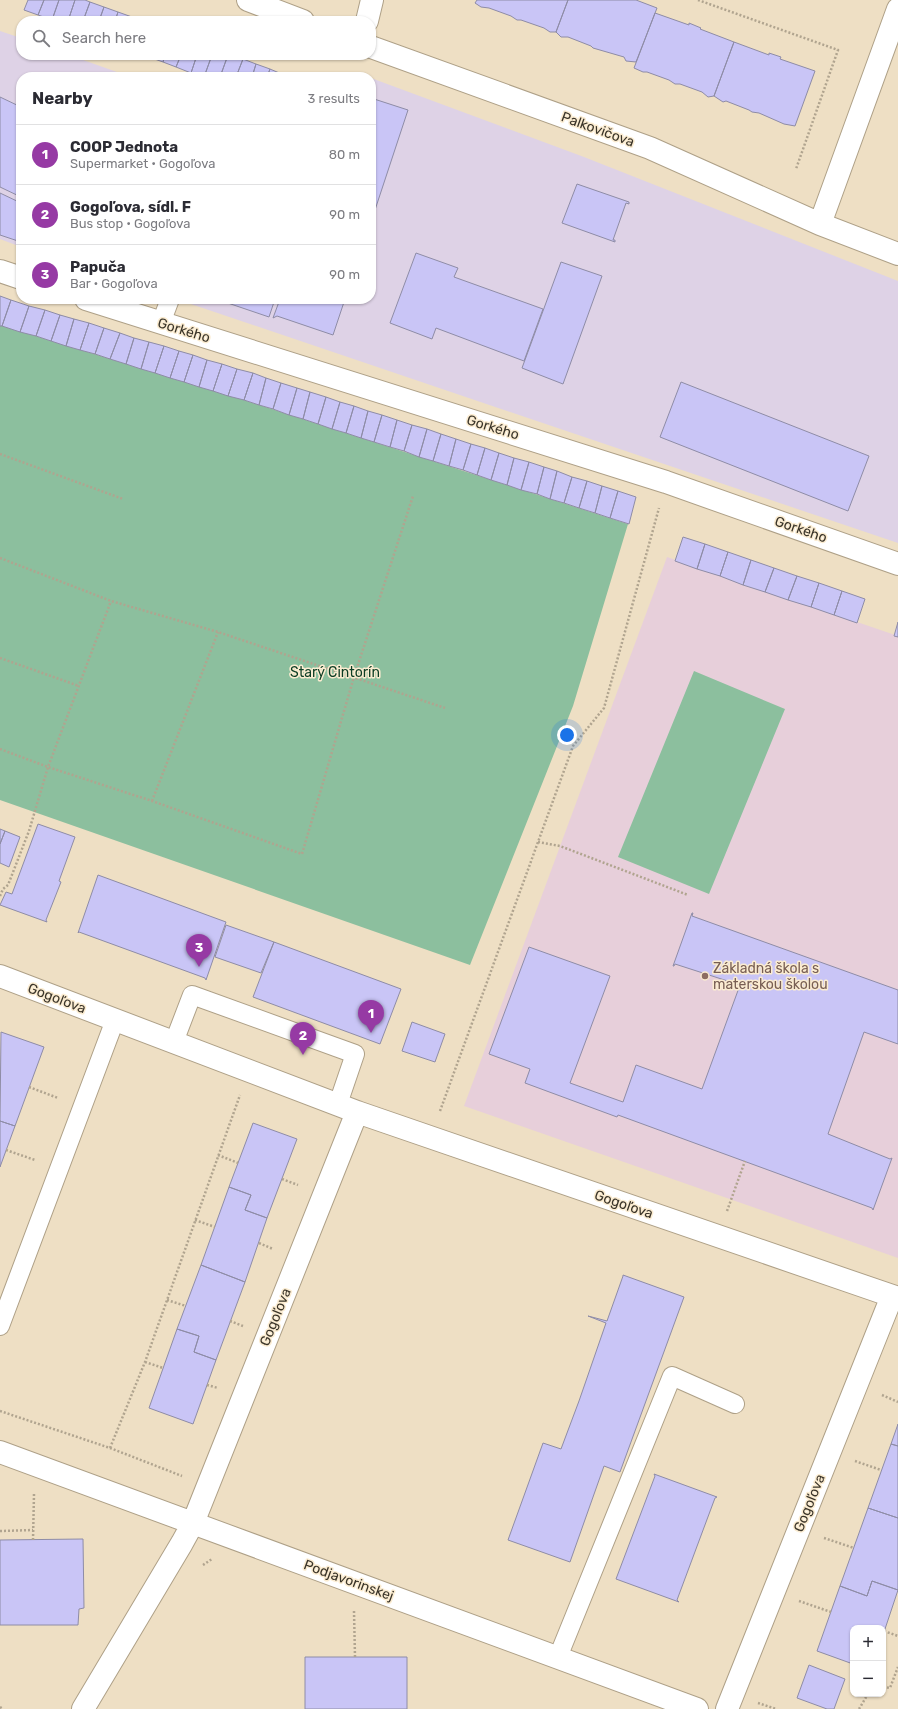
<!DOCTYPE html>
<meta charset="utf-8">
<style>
body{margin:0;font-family:Rubik,sans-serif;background:#f2f2f3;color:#2b2b33}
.controls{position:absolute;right:12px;bottom:12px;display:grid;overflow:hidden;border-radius:8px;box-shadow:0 1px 3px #0004}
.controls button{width:36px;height:36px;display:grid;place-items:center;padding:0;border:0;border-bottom:1px solid #e1e1e2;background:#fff;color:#2b2b33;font:20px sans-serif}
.you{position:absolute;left:567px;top:735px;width:14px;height:14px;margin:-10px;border:3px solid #fff;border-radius:50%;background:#1a73e8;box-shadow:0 0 0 6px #1a73e833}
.badge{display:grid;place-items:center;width:26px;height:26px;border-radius:50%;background:#963aa4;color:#fff;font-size:13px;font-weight:700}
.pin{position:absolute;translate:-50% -33px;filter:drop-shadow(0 1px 2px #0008)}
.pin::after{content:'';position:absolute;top:21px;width:14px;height:12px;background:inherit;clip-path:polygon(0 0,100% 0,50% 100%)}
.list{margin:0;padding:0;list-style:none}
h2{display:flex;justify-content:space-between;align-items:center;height:52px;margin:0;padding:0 16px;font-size:17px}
h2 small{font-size:13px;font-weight:400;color:#7c7c81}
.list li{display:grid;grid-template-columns:26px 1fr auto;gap:12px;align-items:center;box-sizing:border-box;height:60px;padding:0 16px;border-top:1px solid #e1e1e2}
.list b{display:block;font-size:15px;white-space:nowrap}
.list p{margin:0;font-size:13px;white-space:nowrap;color:#7c7c81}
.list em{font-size:13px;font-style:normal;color:#7c7c81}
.icon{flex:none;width:22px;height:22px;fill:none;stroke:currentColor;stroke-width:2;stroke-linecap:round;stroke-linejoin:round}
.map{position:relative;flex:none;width:898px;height:1709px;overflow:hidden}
.search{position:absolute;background:#fff;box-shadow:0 1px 3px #0004;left:16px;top:16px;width:360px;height:44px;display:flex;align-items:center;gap:10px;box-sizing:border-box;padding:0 14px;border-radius:16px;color:#7c7c81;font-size:15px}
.panel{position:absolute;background:#fff;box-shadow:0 1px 3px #0004;left:16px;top:72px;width:360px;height:232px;border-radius:16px}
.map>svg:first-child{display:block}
</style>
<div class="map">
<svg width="898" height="1709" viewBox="0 0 898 1709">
<rect width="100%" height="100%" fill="#eedfc4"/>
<!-- industrial -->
<path fill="#ded2e6" d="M0,31L21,38V55H69L131,77H21V247L0,239Z
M371,78L584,157L898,281V543L176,299H371Z"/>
<!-- education -->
<path fill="#e7cfda" d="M667,557L898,636V1258L464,1106Z"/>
<!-- green -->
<path fill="#8cbf9e" d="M0,325L244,400L628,524L573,706L470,965L0,800Z
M694,671L785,709L709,894L618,857Z"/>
<!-- building -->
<path fill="#c9c5f6" stroke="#8e8ca6" d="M28,0H44L38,15L24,10Z
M44,0H59L52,20L38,15Z
M59,0H75L68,21L52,20Z
M75,0H85L90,2L83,21H68Z
M477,0H568L556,32H550L544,28L521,20H517L511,16L489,8L481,7L475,3Z
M568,0H636L657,8L636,62L626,61L624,57L593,48L591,46L568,37H561L556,32Z
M90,2L104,7L99,21H83Z
M104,7L118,12L115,21H99Z
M118,12L132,17L130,21H115Z
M655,13L689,25V23L701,28L700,29L734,42L714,96L708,97L702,92L680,84H675L669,80L647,72H643L634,68Z
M734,42L769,55V53L781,57L780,59L815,71L795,126L784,124L759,113L752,112L749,110L726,101L723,102L714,96Z
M149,55H165L163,62L149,57Z
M165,55H181L176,67L163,62Z
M181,55H197L191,73L176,67Z
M197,55H212L204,77L191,73Z
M212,55H228L220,77H204Z
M228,55L243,59L236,77H220Z
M243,59L256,64L252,77H236Z
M256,64L270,69L267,77H252Z
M270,69L284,75L283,77H267Z
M0,97L21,107V197L0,187Z
M371,98L408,110L371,222Z
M577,184L629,202V204L626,203L613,240H615V242L562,223Z
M0,193L21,203V242L0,235Z
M416,253L458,268L454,277L543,309L524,361L436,328L432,339L390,323Z
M561,262L602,276L563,384L522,368Z
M0,296L11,300L2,326H0Z
M216,299H275L269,317Z
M280,299H345L333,335L277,316L273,318Z
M11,300L29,306L20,332L2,326Z
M29,306L45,310L36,336L20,332Z
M45,310L60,315L51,341L36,336Z
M60,315L74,319L66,346L51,341Z
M74,319L89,323L80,350L66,346Z
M89,323L104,328L95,354L80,350Z
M104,328L120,333L110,359L95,354Z
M120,333L134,338L126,364L110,359Z
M134,338L149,342L141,369L126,364Z
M149,342L164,346L155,373L141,369Z
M164,346L179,351L170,378L155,373Z
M179,351L193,355L184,382L170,378Z
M193,355L207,360L199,387L184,382Z
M207,360L222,364L213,391L199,387Z
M222,364L237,369L228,396L213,391Z
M237,369L253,373L244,400L228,396Z
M253,373L266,378L259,405L244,400Z
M266,378L281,383L273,409L259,405Z
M681,382L869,456L848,511L660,437Z
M281,383L297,388L289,415L273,409Z
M297,388L310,392L303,419L289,415Z
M310,392L326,397L318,424L303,419Z
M326,397L340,402L332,429L318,424Z
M340,402L354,406L346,433L332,429Z
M354,406L368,411L361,438L346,433Z
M368,411L382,415L374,442L361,438Z
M382,415L397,420L390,447L374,442Z
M397,420L412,425L404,451L390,447Z
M412,425L427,429L419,457L404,451Z
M427,429L441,434L433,461L419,457Z
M441,434L456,439L449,466L433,461Z
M456,439L471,444L463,470L449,466Z
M471,444L485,448L477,475L463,470Z
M485,448L499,453L491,480L477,475Z
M499,453L514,458L507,485L491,480Z
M514,458L529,462L521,490L507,485Z
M529,462L544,467L537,494L521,490Z
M544,467L557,471L550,499L537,494Z
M557,471L572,477L564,503L550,499Z
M572,477L587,481L579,508L564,503Z
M587,481L602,486L595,513L579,508Z
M602,486L618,491L610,518L595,513Z
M618,491L636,497L629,524L610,518Z
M683,537L705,544L697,569L675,561Z
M705,544L728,552L720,576L697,569Z
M728,552L751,560L743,585L720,576Z
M751,560L774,568L765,592L743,585Z
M774,568L797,576L788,600L765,592Z
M797,576L819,583L811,607L788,600Z
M819,583L842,591L834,615L811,607Z
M842,591L865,599L857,623L834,615Z
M898,622V637L894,636Z
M38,824L75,837L59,881L61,882L46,920L47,922L0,905L6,892L12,894Z
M0,829L5,831L0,844Z
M5,831L20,837L9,867L0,863V844Z
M98,875L226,922L206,980L205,978L79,932L78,933Z
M692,913H693L692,916L898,990V1044L864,1032L828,1134L890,1159L892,1158L873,1210L872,1208L618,1115L617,1117L525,1083L530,1069L489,1054L529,947L610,976L570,1083L623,1102L636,1065L702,1089L740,985L675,964L674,966H673Z
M226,925L274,942L261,973L215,957Z
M274,942L401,989L380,1044L253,997Z
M412,1022L445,1034L435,1062L402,1051Z
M1,1032L44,1047L15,1126L0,1121Z
M0,1121L15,1126L0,1167Z
M253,1123L297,1139L267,1218L245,1210L251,1195L229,1187Z
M229,1187L251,1195L245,1210L267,1218L245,1282L201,1265Z
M201,1265L245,1282L216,1360L194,1352L199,1336L177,1329Z
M623,1275L684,1297L620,1472L604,1466L570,1562L508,1540L543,1443L561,1449L579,1401L606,1323L588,1316L607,1321L623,1276Z
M177,1329L199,1336L194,1352L216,1360L193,1424L149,1408Z
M898,1424V1446L891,1444Z
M891,1444L898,1446V1518L868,1508Z
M654,1474L717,1497L715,1498L677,1600L679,1602L616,1579L655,1476Z
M868,1508L898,1518V1590L872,1581L867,1596L840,1586Z
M83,1539L84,1608L79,1609L78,1625H0V1540Z
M872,1581L898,1590L883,1635V1628H853V1664L817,1651L840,1586L867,1596Z
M305,1657H407V1709H305Z
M809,1665L845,1679L834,1709H827L797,1698Z"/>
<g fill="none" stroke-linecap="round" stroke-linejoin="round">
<defs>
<path id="service" d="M161,323L170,299
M174,1042L192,995L355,1054L338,1104
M0,1326L115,1020
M558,1657L672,1376L735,1404"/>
<path id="minor" d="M248,0L303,21
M367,21L372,0
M371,47L650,148L820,224L898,254
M820,224L898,9
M0,271L21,278
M86,299L666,482L898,564
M0,976L357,1112L898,1298
M0,1452L697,1709
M83,1709L182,1543L193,1523L357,1112
M727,1709L892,1296"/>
</defs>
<!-- service casing -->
<use href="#service" stroke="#aea087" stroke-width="20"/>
<!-- minor casing -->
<use href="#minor" stroke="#aea087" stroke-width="24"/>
<!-- path -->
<path stroke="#b0a48f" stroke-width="2.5" stroke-dasharray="2 2" stroke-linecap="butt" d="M698,0L838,50L796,169
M0,454L123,499
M0,558L111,601L218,632L445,708
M0,658L79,686
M0,749L48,767L152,801L302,854L354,677L413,496
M152,801L218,632
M538,842L560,846L688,895
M0,896L3,889L8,885L29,831L48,767L111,601
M29,1087L58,1098
M440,1111L573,746L604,708L659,508
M6,1150L35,1160
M218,1155L238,1163
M282,1179L298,1185
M727,1211L745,1161
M195,1220L215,1227
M259,1243L273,1249
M167,1300L186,1306
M230,1321L243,1326
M145,1362L163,1368
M207,1385L218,1388
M882,1395L898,1402
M0,1411L110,1448L182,1476
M110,1448L145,1362L240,1095
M855,1461L881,1470
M0,1531L33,1530
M824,1538L854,1548
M33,1540L34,1494
M203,1565L212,1559
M799,1601L831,1612
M354,1611L355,1657
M884,1631L898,1636
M883,1687L890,1688L898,1667
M758,1703L776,1709
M0,1707L3,1709
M859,1709L868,1694"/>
<!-- service -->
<use href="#service" stroke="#fff" stroke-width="18"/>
<!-- minor -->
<use href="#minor" stroke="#fff" stroke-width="22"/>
</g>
<!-- markers -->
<circle fill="#8d6e63" stroke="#fbecd1" stroke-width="1.5" cx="705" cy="976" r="4"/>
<g text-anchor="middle" stroke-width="3" stroke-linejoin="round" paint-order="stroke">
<!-- street labels -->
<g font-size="14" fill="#3a3429" stroke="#fbecd1">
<text transform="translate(598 129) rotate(20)" y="5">Palkovičova</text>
<text transform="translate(184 330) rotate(17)" y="5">Gorkého</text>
<text transform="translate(493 427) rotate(17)" y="5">Gorkého</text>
<text transform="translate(801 529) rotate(19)" y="5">Gorkého</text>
<text transform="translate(57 998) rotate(21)" y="5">Gogoľova</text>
<text transform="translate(624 1204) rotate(19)" y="5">Gogoľova</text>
<text transform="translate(275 1317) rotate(-68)" y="5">Gogoľova</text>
<text transform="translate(809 1503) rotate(-68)" y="5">Gogoľova</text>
<text transform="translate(349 1580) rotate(20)" y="5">Podjavorinskej</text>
</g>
<!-- park labels -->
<g font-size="14" fill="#0b3d24" stroke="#fbecd1">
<text x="335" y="677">Starý Cintorín</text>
</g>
<!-- education labels -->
<g font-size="14" fill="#785e54" stroke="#fbecd1" text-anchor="start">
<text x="713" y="973">Základná škola s<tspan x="713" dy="16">materskou školou</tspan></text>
</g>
</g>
</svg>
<div class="controls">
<button>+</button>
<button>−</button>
</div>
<div class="you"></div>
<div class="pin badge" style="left:371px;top:1033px">1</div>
<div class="pin badge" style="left:303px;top:1055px">2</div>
<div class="pin badge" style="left:199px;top:967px">3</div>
<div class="search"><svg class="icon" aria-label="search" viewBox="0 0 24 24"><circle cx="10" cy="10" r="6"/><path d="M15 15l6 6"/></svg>Search here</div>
<section class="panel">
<h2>Nearby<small>3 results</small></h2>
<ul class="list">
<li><span class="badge">1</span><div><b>COOP Jednota</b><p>Supermarket · Gogoľova</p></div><em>80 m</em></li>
<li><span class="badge">2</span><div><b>Gogoľova, sídl. F</b><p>Bus stop · Gogoľova</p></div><em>90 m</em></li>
<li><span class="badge">3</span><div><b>Papuča</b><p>Bar · Gogoľova</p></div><em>90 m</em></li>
</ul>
</section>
</div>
